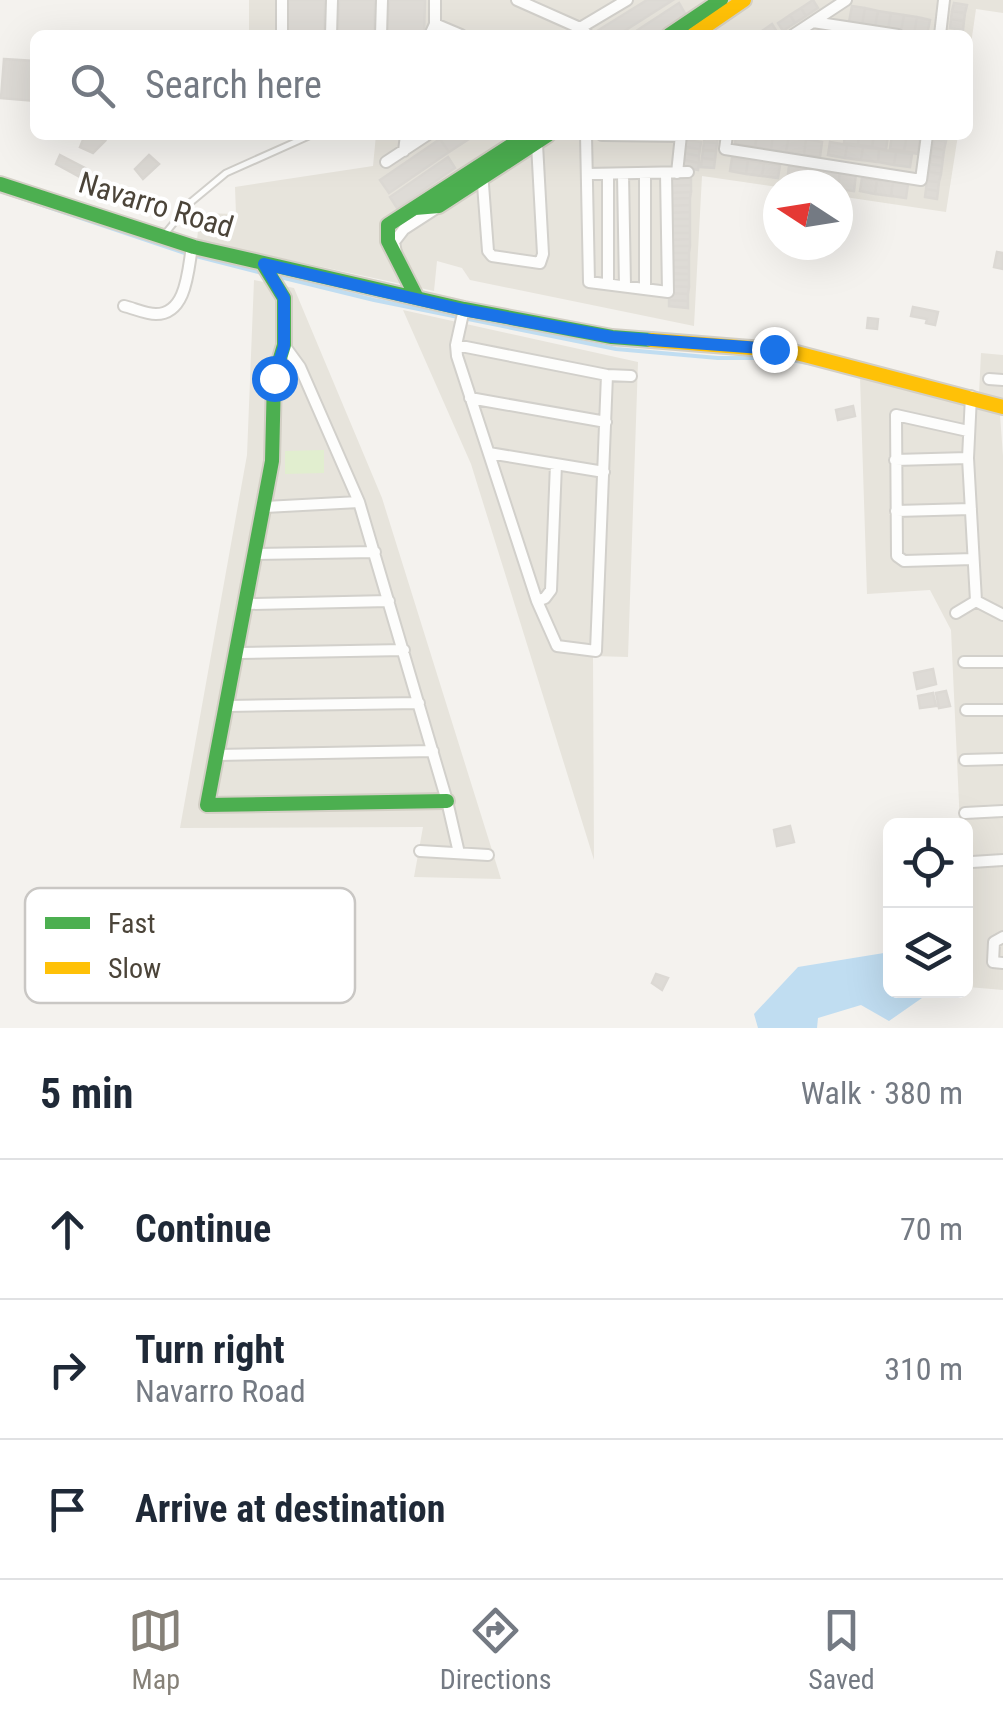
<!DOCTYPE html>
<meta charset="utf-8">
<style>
body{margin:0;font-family:"Roboto Condensed",sans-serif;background:#f2f2f3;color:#1f2937}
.controls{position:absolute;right:30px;bottom:30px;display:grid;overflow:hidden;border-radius:15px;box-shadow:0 10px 40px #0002}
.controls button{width:90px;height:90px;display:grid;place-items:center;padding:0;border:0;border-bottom:2px solid #e0e1e3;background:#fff;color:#1f2937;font:50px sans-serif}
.compass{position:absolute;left:763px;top:170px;width:90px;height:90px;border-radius:50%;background:#fff;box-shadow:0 10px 40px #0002;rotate:282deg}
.stop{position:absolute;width:30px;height:30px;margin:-22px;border:8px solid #1a73e8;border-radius:50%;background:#fff}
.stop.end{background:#1a73e8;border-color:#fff;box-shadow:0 2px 10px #0008}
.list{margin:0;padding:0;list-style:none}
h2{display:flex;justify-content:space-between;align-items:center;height:130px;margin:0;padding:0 40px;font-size:42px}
h2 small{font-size:32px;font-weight:400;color:#747a83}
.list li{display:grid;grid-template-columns:65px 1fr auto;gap:30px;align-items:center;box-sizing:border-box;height:140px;padding:0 40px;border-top:2px solid #e0e1e3}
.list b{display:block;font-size:38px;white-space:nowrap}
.list p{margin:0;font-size:32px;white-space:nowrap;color:#747a83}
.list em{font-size:32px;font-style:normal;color:#747a83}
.icon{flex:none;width:55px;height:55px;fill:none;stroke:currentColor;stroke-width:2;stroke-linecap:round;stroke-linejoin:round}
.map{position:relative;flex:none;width:1003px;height:1028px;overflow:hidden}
.search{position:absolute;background:#fff;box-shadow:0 10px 40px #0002;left:30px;right:30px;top:30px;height:110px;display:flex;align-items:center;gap:25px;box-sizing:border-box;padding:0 35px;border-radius:15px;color:#747a83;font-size:38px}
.sheet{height:550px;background:#fff}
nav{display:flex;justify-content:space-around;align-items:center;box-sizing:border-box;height:140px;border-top:2px solid #e0e1e3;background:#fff;font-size:28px;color:#747a83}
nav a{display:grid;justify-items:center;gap:5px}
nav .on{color:#868178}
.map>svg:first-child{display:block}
</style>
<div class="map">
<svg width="1003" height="1028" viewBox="0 0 1003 1028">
<rect width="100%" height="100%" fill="#f4f2ee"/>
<!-- residential -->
<path fill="#e7e4dc" d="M249,0H1003V13L976,9L968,65V35H249Z
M376,135H958L946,212L838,196V185L778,187L702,176L694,326L470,280L462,268L437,261L434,291L197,240L200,213L236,214L235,187L373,166Z
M254,280L294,288L382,498L501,879L414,877L423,827L180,828L247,455Z
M403,310L638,362L628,657L593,656L594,860L471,464Z
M981,353L1003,355V400L979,394Z
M860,377L1000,415L1003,456V990L968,987L966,826L960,825L951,630L930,590L867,594Z"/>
<!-- green -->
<path fill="#e1eecf" d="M324,450V473L285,474V451Z"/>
<!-- water -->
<path fill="#c0ddf1" d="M890,952V991H932L889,1021L861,1005L818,1018L817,1028H758L754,1014L798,967Z"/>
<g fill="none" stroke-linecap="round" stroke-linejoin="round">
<!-- stream -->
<path stroke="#c0ddf1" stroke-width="4" d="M0,191L188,254L262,273
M276,276L374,300L616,349L718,358H779L808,363"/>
</g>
<!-- building -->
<path fill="#dedbd6" stroke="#dcd9d4" stroke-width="2.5" d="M288,0H325L324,35L287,34Z
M339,0H375L374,35H338Z
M389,0H425L424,35H387Z
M647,0H673L618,35H600L597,31Z
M813,0L818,8L806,16L801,8Z
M679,3L686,15L655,35H630Z
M954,3L967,5L965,13L952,11Z
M852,6L865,8L862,25L849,22Z
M801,8L806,16L795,23L790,15Z
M865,8L878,11L875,27L862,25Z
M878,11L891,13L888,29L875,27Z
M952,11L965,13L964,21L951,19Z
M891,13L904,15L901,31L888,29Z
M790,15L795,23L783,31L778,23Z
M904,15L917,17L914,34L901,31Z
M917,17L930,20L927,35L914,34Z
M951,19L964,21L963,30L950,28Z
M772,24L779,35H764L762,31Z
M4,59L35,61V101L1,98Z
M85,135H91L105,141L93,153L80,147Z
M446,135H475L449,152L440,139Z
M705,135H718L717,143L704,142Z
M736,135H757L755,147L735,144Z
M757,135H773L771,150L755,147Z
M773,135L789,136L786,152L771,150Z
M845,135H859L858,145L844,143Z
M859,135H874L872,147L858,145Z
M874,135H888L886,150L872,147Z
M892,135H907L904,151L890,149Z
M907,135L920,137L918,154L904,151Z
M789,136L806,139L804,155L786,152Z
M440,139L449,152L389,193L380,180Z
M806,139L822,142L820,157L804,155Z
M686,140L701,142L700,149L685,147Z
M934,140L946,141L944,150L932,148Z
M704,142L717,143L716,151L703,150Z
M830,142L847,145L845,158L828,155Z
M847,145L863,147L861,160L845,158Z
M685,147L700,149L699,156L684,153Z
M863,147L879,149L878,162L861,160Z
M932,148L944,150L943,158L931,156Z
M879,149L896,152L894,165L878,162Z
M703,150L716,151L715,160L702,158Z
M896,152L912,154L910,167L894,165Z
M684,153L699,156V163L684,160Z
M60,155L85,168L80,177L56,164Z
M149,155L159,164L143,179L135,169Z
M931,156L943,158L942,166L930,164Z
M448,157L455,168L397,208L390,197Z
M702,158L715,160L714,168L701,167Z
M732,158L748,160L746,174L730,171Z
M684,160L699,163L698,170L683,167Z
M748,160L764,163L762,176L746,174Z
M764,163L780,165L778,178L762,176Z
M930,164L942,166L941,174L929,172Z
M789,166L806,168L804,184L787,182Z
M806,168L823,170L821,185L804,184Z
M823,170L840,172L838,186L821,185Z
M840,172L856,174L854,191L838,189Z
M929,172L941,174L939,182L927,181Z
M691,178V185L669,186V179Z
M862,178L877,180L875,194L860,191Z
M877,180L893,182L891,196L875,194Z
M927,181L939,182L938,191L926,189Z
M893,182L908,184L906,198L891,196Z
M691,185V192L669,193V186Z
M926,189L938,191L937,199L925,197Z
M691,192L690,198L669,199V193Z
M690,198V205L669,206V199Z
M690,205V212L669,213V206Z
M690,212V219H669V213Z
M669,219H690V226H669Z
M669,226H690V233H669Z
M669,233H690V239L669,240Z
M690,239V246H669V240Z
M669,246H690L689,253H669Z
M997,252L1003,253V269L994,267Z
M669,253H689V260H669Z
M669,260H689V267H669Z
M669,267L689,268V274L669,273Z
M669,274H689V280H669Z
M669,280H689V287L669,286Z
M669,286L689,287L688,294L669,293Z
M669,293L688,294V301L669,300Z
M669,300L688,301V308L669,306Z
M913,307L938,312L935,325L926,323L927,319L911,316Z
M868,318L878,319L877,329L867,328Z
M853,406L855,416L838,420L836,410Z
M933,669L936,684L917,689L914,673Z
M946,691L950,706L939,708L936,693Z
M933,693L936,706L920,708L918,696Z
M790,826L794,842L777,846L774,830Z
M656,974L668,978L662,990L652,983Z"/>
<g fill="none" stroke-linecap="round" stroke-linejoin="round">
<defs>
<path id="lane" d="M164,235L191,202L226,173L311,135"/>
<path id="street" d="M517,0L580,28L588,35
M813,22L898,35
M435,24L461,35
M580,28L627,0
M282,35V0
M331,35L332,0
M381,35L382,0
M430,35L435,24V0
M793,35L846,0
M940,35L944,0
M586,135L589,282L668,292L666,173
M602,135L681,136
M727,135L725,149L921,180L927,135
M404,151L406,135
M386,162L427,135
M482,171L488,251L492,256L540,263L543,254L537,144
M677,173L681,135
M587,174L688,172
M623,174L625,286
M396,253L394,242L404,229L438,207
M608,284V174
M645,289V173
M124,306C133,308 146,314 156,314C187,314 188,269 192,247
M464,309L456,345L457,356L537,601L557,646L596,651L607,375
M284,345L300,367L359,502L447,801L459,853
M456,345L607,375L631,376
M989,379L1003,380
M971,396L968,458L976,601L1003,615
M470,398L606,422
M968,431L896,415L897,556L904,561L973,559
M489,453L604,472
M895,460L968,458
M265,507L359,502
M896,511L971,509
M256,554L375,552
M537,601L545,598L551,590L556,464
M249,604L389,601
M956,613L976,601
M238,653L404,650
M964,662H1003
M229,706L419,703
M966,710H1003
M218,755L433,751
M965,760L1003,759
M965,813L1003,811
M420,851L488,855
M972,862L1003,860
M1003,937L994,942L993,962L1003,963"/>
<path id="fast" d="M669,35L721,0
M0,184L194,247L464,309L612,337L651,340
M415,208L439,206L548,135
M263,264L284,298V345L274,378L272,461L207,805L447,801
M416,296L388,241V225L527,135"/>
<path id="slow" d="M693,35L744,0
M651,340L789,351L1003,407"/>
</defs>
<!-- lane casing -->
<use href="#lane" stroke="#d2d0cb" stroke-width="9"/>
<!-- street casing -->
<use href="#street" stroke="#d2d0cb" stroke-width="14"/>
<!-- fast casing -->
<use href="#fast" stroke="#d3cfc5" stroke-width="18"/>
<!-- slow casing -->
<use href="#slow" stroke="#d3cfc5" stroke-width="18"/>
<!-- lane -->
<use href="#lane" stroke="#fdfdfc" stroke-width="5"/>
<!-- street -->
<use href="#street" stroke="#fdfdfc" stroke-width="10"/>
<!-- fast -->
<use href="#fast" stroke="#4caf50" stroke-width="14"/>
<!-- slow -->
<use href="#slow" stroke="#ffc107" stroke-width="14"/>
</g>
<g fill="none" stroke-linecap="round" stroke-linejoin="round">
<!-- route -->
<path stroke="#1a73e8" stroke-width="12" d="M274,378L284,346V298L264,264L464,310L612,337L774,349"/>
</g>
<g text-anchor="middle" stroke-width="8" stroke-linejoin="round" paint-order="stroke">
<!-- street labels -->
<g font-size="30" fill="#4b4439" stroke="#fff">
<text transform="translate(156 205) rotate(17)" y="10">Navarro Road</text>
</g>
</g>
<!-- legend -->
<rect x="25" y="888" width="330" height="115" rx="15" fill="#fff" stroke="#c9c7c4" stroke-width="2.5"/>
<rect x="45" y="917" width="45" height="12" fill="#4caf50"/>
<rect x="45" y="962" width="45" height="12" fill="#ffc107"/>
<g font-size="28" fill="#4b4439">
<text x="108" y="933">Fast</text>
<text x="108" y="978">Slow</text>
</g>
</svg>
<div class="controls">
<button><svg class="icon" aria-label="locate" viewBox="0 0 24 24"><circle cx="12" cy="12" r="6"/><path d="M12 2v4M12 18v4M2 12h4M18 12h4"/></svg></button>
<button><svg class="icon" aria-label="layers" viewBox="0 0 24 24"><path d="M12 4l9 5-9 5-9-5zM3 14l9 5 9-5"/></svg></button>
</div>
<svg class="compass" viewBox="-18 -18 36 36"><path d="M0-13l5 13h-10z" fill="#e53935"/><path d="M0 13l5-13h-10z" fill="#747a83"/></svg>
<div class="stop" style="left:274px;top:378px"></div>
<div class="stop end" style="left:774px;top:349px"></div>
<div class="search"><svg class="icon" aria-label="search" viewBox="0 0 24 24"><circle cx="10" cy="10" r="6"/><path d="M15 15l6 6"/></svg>Search here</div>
</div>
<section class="sheet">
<h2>5 min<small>Walk · 380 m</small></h2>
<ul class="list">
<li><svg class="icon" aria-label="ahead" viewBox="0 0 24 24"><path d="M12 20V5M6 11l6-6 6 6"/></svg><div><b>Continue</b></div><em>70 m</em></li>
<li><svg class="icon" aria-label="right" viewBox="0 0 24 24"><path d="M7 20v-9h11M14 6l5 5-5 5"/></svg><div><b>Turn right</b><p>Navarro Road</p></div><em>310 m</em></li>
<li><svg class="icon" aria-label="arrive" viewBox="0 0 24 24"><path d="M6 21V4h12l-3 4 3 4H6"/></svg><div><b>Arrive at destination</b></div></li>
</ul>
</section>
<nav>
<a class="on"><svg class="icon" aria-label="map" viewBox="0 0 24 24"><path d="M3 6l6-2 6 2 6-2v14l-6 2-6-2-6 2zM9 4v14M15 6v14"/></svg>Map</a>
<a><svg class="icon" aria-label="directions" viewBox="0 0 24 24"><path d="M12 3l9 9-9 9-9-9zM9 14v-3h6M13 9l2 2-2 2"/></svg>Directions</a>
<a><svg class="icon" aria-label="saved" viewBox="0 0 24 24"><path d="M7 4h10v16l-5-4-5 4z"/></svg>Saved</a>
</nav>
